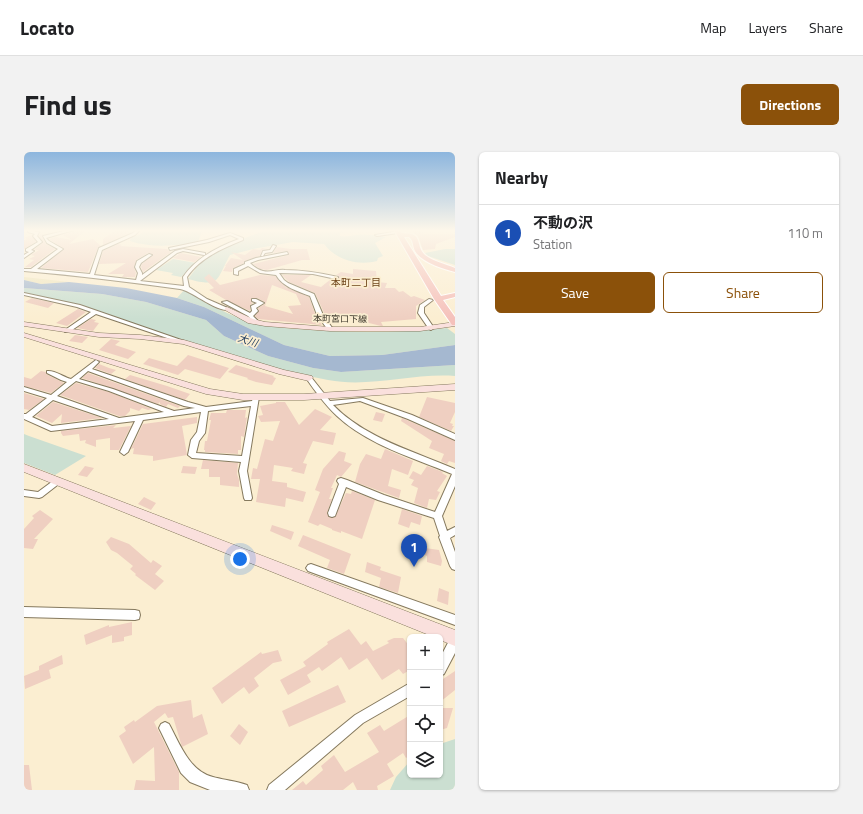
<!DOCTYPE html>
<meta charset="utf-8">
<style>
body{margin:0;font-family:"Titillium Web","Noto Sans JP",sans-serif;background:#f2f2f2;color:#202124}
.controls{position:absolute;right:12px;bottom:12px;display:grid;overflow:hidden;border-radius:6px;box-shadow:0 1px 3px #0004}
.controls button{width:36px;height:36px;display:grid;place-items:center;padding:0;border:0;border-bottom:1px solid #e0e0e0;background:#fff;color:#202124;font:20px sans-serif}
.you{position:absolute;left:216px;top:407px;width:14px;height:14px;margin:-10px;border:3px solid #fff;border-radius:50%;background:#1a73e8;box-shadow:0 0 0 6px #1a73e833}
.badge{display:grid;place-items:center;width:26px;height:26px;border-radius:50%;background:#8b510a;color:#fff;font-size:13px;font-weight:700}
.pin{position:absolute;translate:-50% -33px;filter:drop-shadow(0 1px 2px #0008)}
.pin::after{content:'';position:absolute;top:21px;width:14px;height:12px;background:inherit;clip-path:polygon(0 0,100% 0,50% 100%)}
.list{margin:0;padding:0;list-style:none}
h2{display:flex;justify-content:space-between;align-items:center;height:52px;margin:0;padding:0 16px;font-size:17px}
h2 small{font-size:13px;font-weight:400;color:#757577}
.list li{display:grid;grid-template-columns:26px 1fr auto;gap:12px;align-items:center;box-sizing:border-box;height:56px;padding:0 16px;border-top:1px solid #e0e0e0}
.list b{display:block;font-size:15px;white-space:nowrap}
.list p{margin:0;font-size:13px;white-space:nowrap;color:#757577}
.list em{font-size:13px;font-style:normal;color:#757577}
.actions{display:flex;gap:8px;padding:12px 16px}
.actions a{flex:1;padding:9px 0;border:1px solid #8b510a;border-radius:6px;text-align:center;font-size:14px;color:#8b510a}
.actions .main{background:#8b510a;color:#fff}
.icon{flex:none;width:22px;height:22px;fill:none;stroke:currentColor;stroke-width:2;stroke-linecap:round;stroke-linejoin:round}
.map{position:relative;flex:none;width:431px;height:638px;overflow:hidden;border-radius:6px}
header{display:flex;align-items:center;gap:24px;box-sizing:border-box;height:56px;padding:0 20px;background:#fff;border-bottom:1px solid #e0e0e0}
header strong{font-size:19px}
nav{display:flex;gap:22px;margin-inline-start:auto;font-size:14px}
.intro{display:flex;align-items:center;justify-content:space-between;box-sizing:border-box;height:96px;padding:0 24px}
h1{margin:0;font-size:28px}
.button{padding:10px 18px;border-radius:6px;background:#8b510a;color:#fff;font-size:14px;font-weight:700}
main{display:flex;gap:24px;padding:0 24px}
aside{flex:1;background:#fff;border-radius:6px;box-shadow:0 1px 3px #0004}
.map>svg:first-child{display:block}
</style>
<header>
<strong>Locato</strong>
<nav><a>Map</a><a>Layers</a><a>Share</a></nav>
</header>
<div class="intro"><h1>Find us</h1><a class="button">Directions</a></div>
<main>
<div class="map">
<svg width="431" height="638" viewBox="0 0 431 638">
<rect width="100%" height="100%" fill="#fbeed1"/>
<!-- green -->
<path fill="#cbdfd1" d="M120,78H188L178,79L174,90C152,94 127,96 106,89L107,85L115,83Z
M242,78H320L316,81V84C322,85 326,84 332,83C342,82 352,83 362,85L351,91L359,104L354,106L353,109C334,114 312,108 300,92L269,90L229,97L206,103C192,128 197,136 164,127L176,111L198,95Z
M421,97H431V113L404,104L401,101Z
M149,107L172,111L157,125L147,123L149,121L132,118Z
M0,136L78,142L122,150L182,168L200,184L244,204L289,216L317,220L431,213V224C388,221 346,236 304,228C232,215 163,188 94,167C63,157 32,146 0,142Z
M161,137C176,149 202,161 220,168C237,174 257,176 274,177C323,181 374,181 423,176L431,182V193L358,203L306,204L260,193L180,155L153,146Z
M0,282L5,284L62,304L31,323L0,311Z
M431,587V638H366L372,625L386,609V623H416V592Z"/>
<!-- sand -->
<path fill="#f0e6c0" d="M0,125L45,130L17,132L0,128Z"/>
<!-- water -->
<path fill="#a5b8d0" d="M0,128L17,132L45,130L102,136L153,146L180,155L260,193L306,204L358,203L431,193V213L317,220L289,216L244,204L200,184L182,168L122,150L78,142L0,136Z"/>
<!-- building -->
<path fill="#efcfc1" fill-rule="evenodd" d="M51,78H62L45,92L69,87L77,94L74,96L64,120L17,116L40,97L25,87L32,85L48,88L39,83Z
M92,78H106L102,81H105L79,93V87Z
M386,78H394L400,82H431V85L412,92L411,97L399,98L394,84Z
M16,82H19L18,85L22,92L31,97L7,115H1L10,108L5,107L11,104L7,103L15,98H10L19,90L15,84Z
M8,83L12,90L0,97V88L4,87L0,86Z
M94,92L98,93L96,94L143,97L147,100L119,120L117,115L118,112L129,102L124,101L112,108L110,115L112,121L111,125H98L100,122H84L102,111L75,112L79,99Z
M253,95L267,97H283L286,108H278L243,118L236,117L229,112L265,103L263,99L249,101Z
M238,96L244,97L238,98L236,104L220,109V111L209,116L208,120L199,119L202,114H201L207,106L219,108L207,100L221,103L229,97L236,98Z
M157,101L177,105L170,110L149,106Z
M329,117L352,119L353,130L363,131L361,136H371L375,140L379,139L387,145L390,144L401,148L392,154V167L357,170L359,174H357L309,162L302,165L291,141L265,130L258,123H287L277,130L297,135L307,127H315V124L312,123L317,120L329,122Z
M185,122L196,133L236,123L251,124L262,135L285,145L292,164L298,173L234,167L231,164L235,159L234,156L241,152V150L233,146H227V150L229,151L226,153V159L202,148L185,138L190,136L180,126ZM248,133L272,142L277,153L264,154L269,162L241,154Z
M8,146L30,151L24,156L1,150Z
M54,157L62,160L43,174L32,171Z
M67,167L72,168L70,170L75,171L69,179L53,176Z
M51,183L64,185L58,191L45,189Z
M87,187L96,189L91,193L112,200L104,207L75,198Z
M164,203L205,216L196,227L161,217L154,223L119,212L125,206L153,214Z
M75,212L85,216L92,218L87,222L71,216Z
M212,213L250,224L249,225L252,226L248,233L232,230L223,227L224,226L204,220Z
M17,219L22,220V222L40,231L27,241L0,234V225L7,227Z
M64,221L156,254L154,256L144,252L142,255L136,252V250L134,252L58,226Z
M106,223L143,234L166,242L161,248L101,227Z
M52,231L85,240L128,257L124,258L118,256L115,259L106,256V259L101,264H95L36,243Z
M0,241L20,247L5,258L0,257Z
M403,245L431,251V260L426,271L429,272L428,274H430L427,279L395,265Z
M29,250L78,266L37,271L38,262L28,271L12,264Z
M252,250H261L275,273L291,257L308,265L296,278L312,281L309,293L289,289L279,311L283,312L280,322L267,319L269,316L250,313L248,329L263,331V335L282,340L279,350L262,346L261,355L232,350L236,327H227L229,316L233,317L241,287L249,289L256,269L237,270L234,264L239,263L236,254L252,251Z
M203,258H222L221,266L223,265L220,285L217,284V298H214V302L181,300V298H180L181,289H183L187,268H185L187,261H202Z
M352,260L361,262L358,270L349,268Z
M173,265V271L158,274L163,303L129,309V304L109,302L110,296L107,297L119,272Z
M378,266L431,289V311L425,309L423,312L417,309L420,302L405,296L408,289L377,269Z
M92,273L89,276L107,274L95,298H86V286L72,288V295L61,291L62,288L56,289L55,282L39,284L37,281V279Z
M361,297L389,309L384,323L368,317L364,334L377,338L375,346L331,330L336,312L342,302L357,307Z
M315,299L322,301L320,309L328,312L317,325L313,323L307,336H309L305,347H308L303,361L305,365H311L322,341L327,342L328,339L351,348L338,387L317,379V381L308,378V377L296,372L294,374L284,370L296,340L291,338L299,317Z
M179,308L214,311L213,322L215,328V335L196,333V325H185V317H177Z
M61,314L70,316L63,325L54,323Z
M159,314L173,315L171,322L157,321Z
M403,314L419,320L418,321L423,324L413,339L416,340L412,348L405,347L403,356L390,351L394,336L387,333L390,328L385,326L389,319L397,323Z
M120,345L132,351L127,358L114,352Z
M378,357L398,364L396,373L387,370L385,376L374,372Z
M16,358L29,367L10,387H14L9,397L0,396V377L10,366L8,364Z
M248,373L270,380L267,388L246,379Z
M279,383L327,402L320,422L303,416L306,408L274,394Z
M87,385L105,392L127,411L129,408L138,414L131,422L140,429L131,438L111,423L112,422L106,417L109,414L93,401L87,398L82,390Z
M401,396L415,398L418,409L417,414L403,410V404L401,403Z
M343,410L357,415L356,418L377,425L374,441L355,435L357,426L341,420Z
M415,436L425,440L424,453L413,449Z
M108,470V483L100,485V489L88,491V483L62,493L60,483L85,473V475Z
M325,477L337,493L342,489L349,499L365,491L363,489L370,486H379L386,495V518L379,522L375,517L358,528L343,506L325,518L317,505L298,519L295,515L283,523L287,530L264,543L256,528L282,514L279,510L304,492L303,490Z
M254,498L258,509L249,511L230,526L235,534L225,542L220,535L198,552L188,536L237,500L238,502Z
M38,503L39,512L25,518L27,526L1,537L0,524L15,518V514Z
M431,519V538L416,550V529Z
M314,533L322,550L265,575L258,559Z
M167,548L169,566L178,562L184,582L158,595L149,565L144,566L141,561L130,570L155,620V638H110L112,628L131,629L130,595L109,612L95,584L102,579L100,575L110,568L111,570L133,554Z
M416,556H429L423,576L416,578Z
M386,563V603L382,606L379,601L363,612L370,624L353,634L354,638H333L329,630L319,638H268L279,629L282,633L299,618L297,614L310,603L321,620L355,600L343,581L356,573L360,579Z
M215,572L224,580L216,593L206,584Z
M0,613H5L8,638H0Z"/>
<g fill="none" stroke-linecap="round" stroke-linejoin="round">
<defs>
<path id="street" d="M4,78L15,80L13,84L18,90L7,98L10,99L0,106V103L5,100L2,99V97L14,90L9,84L11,82L4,80Z
M44,78H50L22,86L25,89L39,97L13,117L66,122L75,96L109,81L112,78H116L111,83L78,98L70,123L112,128L114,121L111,115L113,109L125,102L128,103L117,111L115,115L118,121V123L151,99L159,97L181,101V103H180L159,99L153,101L116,129L160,134L159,125C172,106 193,95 215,87L206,83L185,90L146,98L145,96L183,88L206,81L219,86V88C199,96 176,106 163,125L165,135L183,147L206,157C196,163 167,138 156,137C104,130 52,123 0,119V117H7L34,97L23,91L19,84Z
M375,79L374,81L353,84L351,83Z
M249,93L252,94L248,100L241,101L239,104H237L239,99L246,98Z
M263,100L264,102L234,108L226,111C230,115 234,118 239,119C247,121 253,117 261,118C279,118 296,121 314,125V126L312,127L289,122L255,121L260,128L264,131L290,142L299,163L309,177L308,178H304L293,163L286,144C273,139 259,135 252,123L236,121L224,114L214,119V123L210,122V117L221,112V110L232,106Z
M0,141L56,153L163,190L158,191L72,162L45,180H41V178L67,160L53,155L0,143Z
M228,147H232L240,151L232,156L234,159L229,164L234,169L231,171L224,164L198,150L203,149L226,161L228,159L227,154L233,151L228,149Z
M405,147L409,148L400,155V161L410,176L407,178L405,177L394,161L396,153Z
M72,208L75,210L68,217L164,250L182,255L228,249L230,244H234L235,245L223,319L228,346L227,348H221L220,346L215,319L217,310L168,306L164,303L167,288L173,280L177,260L119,268L104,300L100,303L96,300L111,269L27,279L0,267V262H2L23,246L0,239V235L27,243L43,230L37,228L23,221V219C31,218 39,225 47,227ZM64,219L160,254L171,256L150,259L89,237L55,227ZM52,229L85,239L140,260L95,266L33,244ZM29,248L85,267L28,274L8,265ZM227,254L218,304L172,301L175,289L181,281L184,259Z
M285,224L287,225L306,249L339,246L388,263L431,282V288L384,267L336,249L309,253C341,286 389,299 431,317V334L418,364L423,379L431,375V383L426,386L431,400V418L428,417L426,414L415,385L416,384L410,366L354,348L322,335L311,364L308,365L305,364L304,361L315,332L313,329L314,327L317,326L323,328L360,343L411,360L428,322C390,306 344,293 313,264C301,253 291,239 282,226Z
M33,326L36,327L37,329L36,331L18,345L15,346L0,344V338L14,340Z
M287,412L431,463V473L284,419L282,416L284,413Z
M0,455L111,458L115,459L116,463L115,467L111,468L0,465Z
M431,483V501L420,522L416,524V506L427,485Z
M386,531V544L339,571L261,638H243L245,633L331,563Z
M141,570L145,572C156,592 165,619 189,625C200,628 212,629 223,633L225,638H186L166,630L157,621L137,580L135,576L137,572Z"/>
<path id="secondary" d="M203,155L229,167L241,170L306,175H396L431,170V174L396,179H306L241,174L224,171L201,158V156Z
M0,170L75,181L116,183L160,188L260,218L288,224L289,226L285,229L255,222L159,192L116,187L75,185L0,174Z
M0,181L186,237L219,242H280L431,232V238L280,248H219L182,242L0,185Z
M0,312L431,478V494L416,488V485H410L0,320Z"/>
<path id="primary" d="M370,78H376L378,81C401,81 390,92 401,103C408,109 422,112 431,116V120C419,117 397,110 391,99C388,93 390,89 385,85H380L417,144L431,141V145L419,148L431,165V173H428L410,147Z"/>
</defs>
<!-- street casing -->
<use href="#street" stroke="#85795e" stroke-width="2"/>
<!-- secondary casing -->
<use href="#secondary" stroke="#85795e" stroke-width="1"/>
<!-- primary casing -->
<use href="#primary" stroke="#fff" stroke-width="2"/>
<!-- street -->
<use href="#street" fill="#fff" fill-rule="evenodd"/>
<!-- secondary -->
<use href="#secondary" fill="#fae0dd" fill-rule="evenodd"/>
<!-- primary -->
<use href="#primary" fill="#f5c1bb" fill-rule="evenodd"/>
</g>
<!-- sky -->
<linearGradient id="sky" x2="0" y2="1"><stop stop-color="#8db6de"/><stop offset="0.47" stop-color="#fdf7ea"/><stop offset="1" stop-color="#fdf7ea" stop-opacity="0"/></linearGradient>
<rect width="431" height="167" fill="url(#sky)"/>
<g text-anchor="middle" stroke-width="3.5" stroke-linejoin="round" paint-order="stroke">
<!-- far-street labels -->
<g font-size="9" fill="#363125" stroke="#fbeed1">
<text transform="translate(316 167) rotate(1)" y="3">本町宮口下線</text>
</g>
<!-- far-neighbourhood labels -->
<g font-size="10" fill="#6f461b" stroke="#fbeed1">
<text x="332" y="134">本町二丁目</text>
</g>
<!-- far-water labels -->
<g font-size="10" font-style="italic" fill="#1f3b5e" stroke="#fbeed1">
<text transform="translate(224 188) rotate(18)" y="4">大川</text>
</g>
</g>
</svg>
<div class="controls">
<button>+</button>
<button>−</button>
<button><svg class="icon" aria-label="locate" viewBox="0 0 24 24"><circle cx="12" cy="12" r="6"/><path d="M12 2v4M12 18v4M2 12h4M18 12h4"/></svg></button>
<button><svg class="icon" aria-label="layers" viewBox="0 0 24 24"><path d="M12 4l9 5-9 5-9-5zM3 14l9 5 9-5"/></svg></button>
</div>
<div class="you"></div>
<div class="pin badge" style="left:390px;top:415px;background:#1a4fb4">1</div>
</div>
<aside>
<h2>Nearby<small></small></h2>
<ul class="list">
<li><span class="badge" style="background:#1a4fb4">1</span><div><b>不動の沢</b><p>Station</p></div><em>110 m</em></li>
</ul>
<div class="actions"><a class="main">Save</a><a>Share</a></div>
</aside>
</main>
